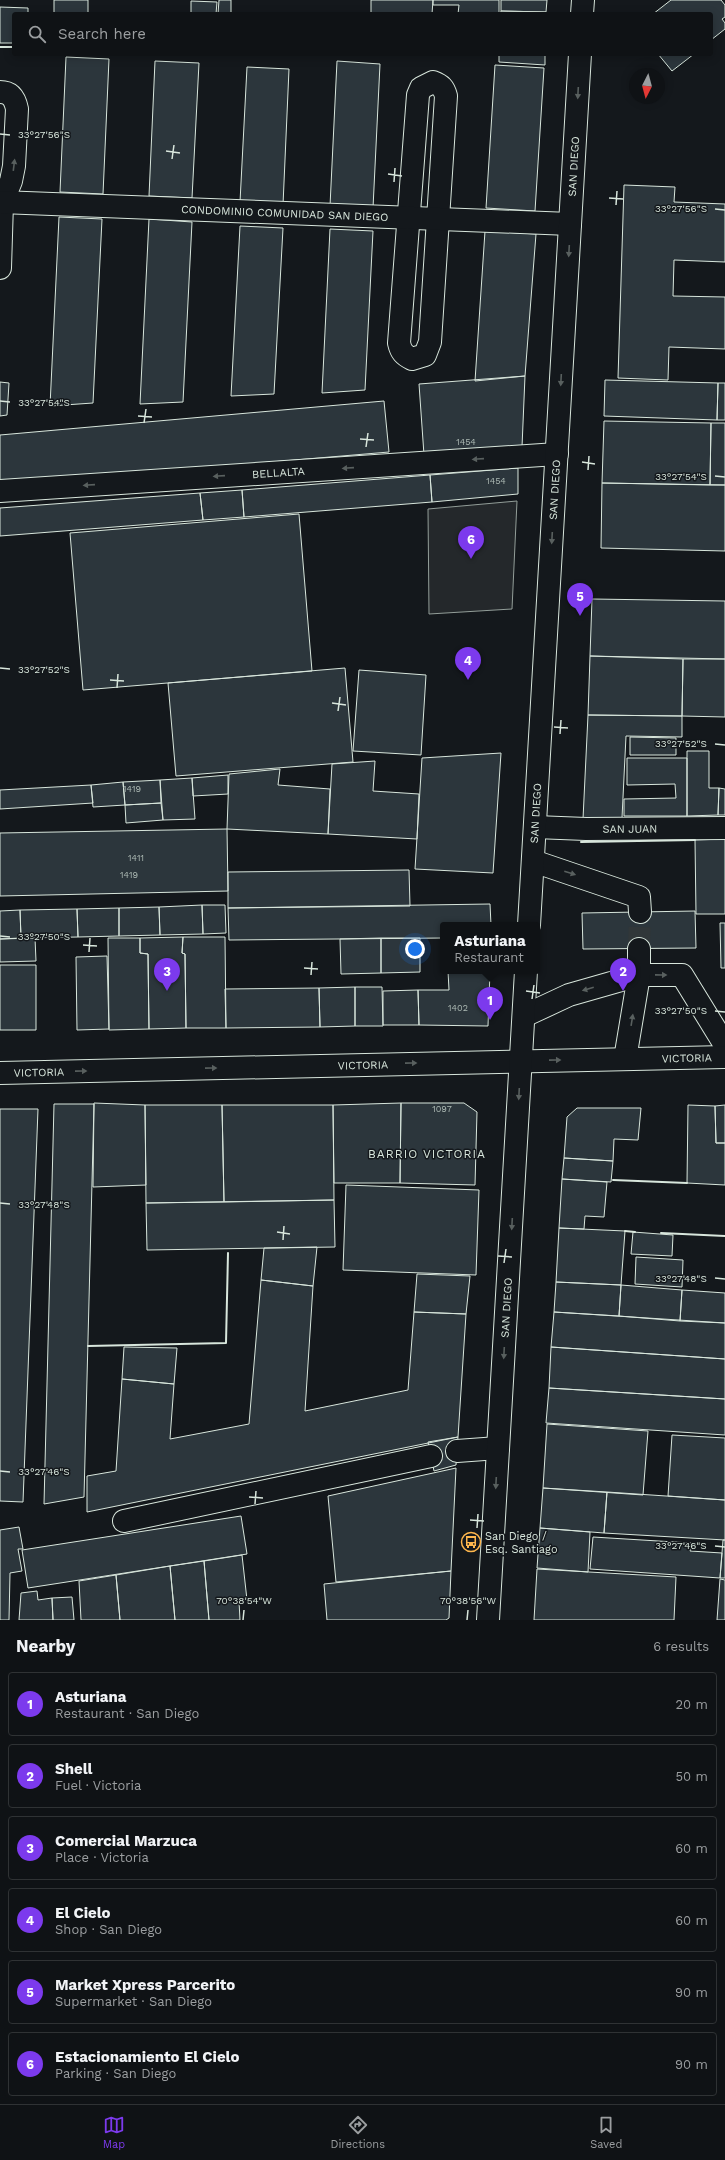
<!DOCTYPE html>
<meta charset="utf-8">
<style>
body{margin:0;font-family:"Work Sans",sans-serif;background:#181b1e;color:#f1f3f6}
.compass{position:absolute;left:629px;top:68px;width:36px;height:36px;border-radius:50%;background:#0f1215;box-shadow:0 2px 10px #0003;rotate:186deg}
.you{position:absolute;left:415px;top:949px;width:14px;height:14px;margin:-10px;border:3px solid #fff;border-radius:50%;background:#1a73e8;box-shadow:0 0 0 6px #1a73e833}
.badge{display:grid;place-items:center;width:26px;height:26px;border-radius:50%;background:#7c3aed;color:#fff;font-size:13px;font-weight:700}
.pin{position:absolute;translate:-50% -33px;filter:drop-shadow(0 1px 2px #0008)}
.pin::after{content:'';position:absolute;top:21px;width:14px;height:12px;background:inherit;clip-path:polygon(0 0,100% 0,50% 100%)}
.popup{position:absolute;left:440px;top:922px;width:100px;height:52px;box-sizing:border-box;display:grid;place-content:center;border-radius:4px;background:#0f1215;filter:drop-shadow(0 1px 3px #0005);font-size:13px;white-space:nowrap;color:#9b9ea0}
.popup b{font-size:15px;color:#f1f3f6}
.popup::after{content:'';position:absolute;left:50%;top:100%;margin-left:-8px;border:8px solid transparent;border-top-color:#0f1215}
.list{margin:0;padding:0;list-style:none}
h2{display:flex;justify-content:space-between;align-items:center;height:52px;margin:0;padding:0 16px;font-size:17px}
h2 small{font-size:13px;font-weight:400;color:#9b9ea0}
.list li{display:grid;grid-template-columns:26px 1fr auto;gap:12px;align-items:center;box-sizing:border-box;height:64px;margin:0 8px 8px;padding:0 8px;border:1px solid #2f3234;border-radius:4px}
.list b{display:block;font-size:15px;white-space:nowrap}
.list p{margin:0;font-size:13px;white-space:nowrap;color:#9b9ea0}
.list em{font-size:13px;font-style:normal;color:#9b9ea0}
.icon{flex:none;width:22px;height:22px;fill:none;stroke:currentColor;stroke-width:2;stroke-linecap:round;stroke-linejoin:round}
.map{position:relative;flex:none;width:725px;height:1620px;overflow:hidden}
.search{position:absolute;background:#0f1215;box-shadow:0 2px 10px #0003;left:12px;right:12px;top:12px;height:44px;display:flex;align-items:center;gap:10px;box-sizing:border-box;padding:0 14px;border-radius:4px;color:#9b9ea0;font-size:15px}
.sheet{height:484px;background:#0f1215}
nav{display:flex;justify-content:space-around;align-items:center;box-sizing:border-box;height:56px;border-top:1px solid #2f3234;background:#0f1215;font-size:11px;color:#9b9ea0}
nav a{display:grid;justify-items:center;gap:2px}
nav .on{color:#7c3aed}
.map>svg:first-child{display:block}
</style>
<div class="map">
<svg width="725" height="1620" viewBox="0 0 725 1620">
<rect width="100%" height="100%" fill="#14181c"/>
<!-- parking -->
<path fill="#24282b" stroke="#939e99" d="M517,501L512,609L429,614L428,509Z"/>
<!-- building -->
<path fill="#2c363c" stroke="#d8e6dc" d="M54,0H88V14H54Z
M219,0H231V14H218Z
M371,0H433L432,14H371Z
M433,0H499V14H458L459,5H433Z
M501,0H547L546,12L501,11Z
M671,0H721L725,5V17L722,19L725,23V29L711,40V14H653Z
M191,1L217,2L216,14H191Z
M0,7L28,8V14H14V43H0Z
M501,11L546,12V14H500Z
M499,54H545V65L499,62Z
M658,54H694L672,71Z
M66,57L109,59L103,194L60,192Z
M155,61L199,63L192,198L149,196Z
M337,61L380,64L373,208L330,206Z
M495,65L544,68L535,211L486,208Z
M247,67L289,69L283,205L240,202Z
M624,185L675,187L674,202L725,204V262L674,260L673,296L725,297V349L669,347L668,380L618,378Z
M59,217L102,219L93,403L50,406Z
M149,219L192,222L183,402L140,404Z
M240,226L283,228L274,394L231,396Z
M330,229L373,231L365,390L322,393Z
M485,231L536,234L525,376L475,381Z
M525,376L522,447L424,455L419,384Z
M605,380L718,383L717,420L604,416Z
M0,382L9,383L7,415L0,416Z
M718,383H725V420H717Z
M384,401L389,452L0,485V435Z
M604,421L711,423L710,485L602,483Z
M711,423H725V485H710Z
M518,468V494L432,502L430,475Z
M430,475L432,502L244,517L242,490Z
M602,483L725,485V551L601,548Z
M242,490L244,517L203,520L200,493Z
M200,493L203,520L0,536V508Z
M299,514L312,671L83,690L70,533Z
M592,599L725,601V659L590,656Z
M590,656L683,659L682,716L588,715Z
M683,659H725V717L682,716Z
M345,668L353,762L176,776L168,683Z
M359,670L426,675L421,755L353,751Z
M588,715L682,716V737L626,736L622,818L583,819Z
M630,737L676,738V755H630Z
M687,751H709V788H719L718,815L687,816Z
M501,753L493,873L415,869L422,758Z
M627,758H687V816H624V799L676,798L675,784L627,785Z
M375,761L373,791L419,794L417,839L328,834L332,764Z
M280,769L278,785L330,789L328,834L227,829L229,774Z
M228,775V794L193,796L192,778Z
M192,778L195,819L163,820L160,780Z
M160,780L161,803L125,805L123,782Z
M123,782L125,805L93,807L91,785Z
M91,785L93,803L0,809V790Z
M719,788L725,789V815H718Z
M161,803L163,820L126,823L125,805Z
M227,829L228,891L0,896V833Z
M725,839V914H696L695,840Z
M409,870L410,906L228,908V872Z
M490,904L491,925H443V938L229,940L228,908Z
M202,905H225L226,933L203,934Z
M202,905L203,934L160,935L159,907Z
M159,907L160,935L119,936V908Z
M119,908V936L78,937L77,909Z
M77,909L78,937L21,938L20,910Z
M20,910L21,938L0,939V911Z
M695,911L696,948L583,949L582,913Z
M720,923H725V968H721Z
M183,937L182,953L185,954L186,1028L149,1029L148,954L140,953V938Z
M183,937H225L226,1028H186L185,954L182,953Z
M35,938L36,961L0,962V939Z
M108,938H140V953L148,954L149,1029L109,1030Z
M381,938V973L341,974L340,939Z
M381,938H420V972L381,973Z
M107,956L109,1029L77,1030L76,957Z
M0,965H36V1030H0Z
M448,971H490L488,1026L419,1025L418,990H449Z
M355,987H382L383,1026H355Z
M355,987V1026L320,1027L319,988Z
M319,988L320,1027L226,1028L225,989Z
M418,990L419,1025H383V991Z
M94,1103L145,1105L146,1185L93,1187Z
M401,1103H464L477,1112L475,1185L400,1183Z
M401,1103L400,1183H334L333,1105Z
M54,1104H94L84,1497L44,1504Z
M145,1105H222L224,1202L146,1203Z
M222,1105H333L334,1200L224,1202Z
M688,1105L715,1106L716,1143H725V1185L687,1183Z
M725,1105V1143H716L715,1106Z
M577,1108H641L638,1140L614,1139L613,1161L564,1158L567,1117Z
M0,1109H38L23,1502L0,1501Z
M564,1158L613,1161L611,1182L562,1179Z
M562,1179L607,1182L604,1217L585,1216L584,1229L559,1228Z
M346,1185L479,1190L476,1275L343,1270Z
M334,1200L335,1247L147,1250L146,1203Z
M559,1228L625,1231L621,1285L556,1282Z
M633,1232L673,1235L672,1256L631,1254Z
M317,1247L313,1286L261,1280L264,1248Z
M636,1257L683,1260L682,1287L635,1284Z
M417,1274L470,1276L466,1314L414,1312Z
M261,1280L313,1286L305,1411L408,1390L414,1312L466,1314L458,1437L87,1512V1476L116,1471L122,1379L174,1384L170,1439L249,1424Z
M556,1282L621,1285L619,1316L554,1312Z
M621,1285L682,1290L680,1321L619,1316Z
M682,1290L725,1293V1323L680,1321Z
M554,1312L725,1323V1359L551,1347Z
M124,1347L177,1348L174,1384L122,1379Z
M551,1347L725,1359V1399L549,1388Z
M549,1388L725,1399V1435L546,1423Z
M547,1424L648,1431L643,1495L543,1488Z
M672,1435L725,1438V1500L668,1496Z
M458,1437L456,1465L434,1471L428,1442Z
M456,1468L451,1571L336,1582L328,1496Z
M543,1488L607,1492L604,1533L540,1528Z
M607,1492L725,1500V1540L604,1533Z
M241,1516L247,1554L28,1588L22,1550Z
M19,1527L23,1549H18L22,1571L10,1573L9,1620H0V1530Z
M540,1528L590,1532L588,1572L537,1568Z
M593,1537L691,1543L690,1551L722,1553L720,1578L590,1569Z
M723,1540H725V1578H720Z
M242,1555L247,1600L239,1601L240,1620H209L204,1561Z
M204,1561L209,1620H175L170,1566Z
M170,1566L175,1620H120L116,1575Z
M537,1569L676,1577L674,1620H534Z
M451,1571L449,1618L446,1620H327L324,1584Z
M116,1575L120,1620H81L79,1581Z
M720,1579L725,1580V1620H717Z
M37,1591L38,1600L52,1598L53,1620H19L21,1593Z
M72,1597L74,1620H53L52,1598Z"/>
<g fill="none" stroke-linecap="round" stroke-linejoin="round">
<!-- minor-tunnel -->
<path stroke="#313739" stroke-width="22" stroke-dasharray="22 11" stroke-linecap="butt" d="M639,949L640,912"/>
<defs>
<g id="minor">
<path d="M433,82C441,85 444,88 446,96L430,342L425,355L412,359C404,355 401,352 399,343L418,95L421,88Z"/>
<path d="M0,92C11,92 15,99 17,109L14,166L11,181L2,203L0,268"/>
<path id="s1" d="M0,202L570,224"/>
<path id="s2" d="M0,491L557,454"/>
<path id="s3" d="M535,827L586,829L725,828"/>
<path d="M533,861L639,897L640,912"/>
<path d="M524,1016L569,995L639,975H682L725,1045"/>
<path d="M625,1059L639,975V949"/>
<path id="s4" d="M0,1073L725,1057"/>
<path d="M457,1451L498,1448"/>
<path d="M124,1521L431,1456"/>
</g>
<g id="major">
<path d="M582,14L583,0"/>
<path id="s5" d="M529,925L580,54"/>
<path id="s6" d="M488,1620L526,971"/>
</g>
</defs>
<!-- minor casing -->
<use href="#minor" stroke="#d8e6dc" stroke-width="24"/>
<!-- major casing -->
<use href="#major" stroke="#d8e6dc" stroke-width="24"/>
<!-- minor -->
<use href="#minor" stroke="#14181c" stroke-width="22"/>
<!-- major -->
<use href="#major" stroke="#14181c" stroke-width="22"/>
<!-- wall -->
<path stroke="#d8e6dc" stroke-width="2" d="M0,47H14
M581,842L695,840
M613,1180L687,1183
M625,1231L635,1232
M661,1233L725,1236
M88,1346L226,1343L228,1253"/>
</g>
<!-- one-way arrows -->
<defs><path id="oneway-solid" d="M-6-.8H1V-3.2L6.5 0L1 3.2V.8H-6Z"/></defs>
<g fill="#59605f">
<use href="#oneway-solid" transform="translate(578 93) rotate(93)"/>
<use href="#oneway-solid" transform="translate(14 165) rotate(-83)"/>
<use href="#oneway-solid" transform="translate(569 251) rotate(93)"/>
<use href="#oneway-solid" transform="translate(561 380) rotate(93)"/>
<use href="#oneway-solid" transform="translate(478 459) rotate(176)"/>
<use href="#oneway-solid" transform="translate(348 468) rotate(176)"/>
<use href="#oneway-solid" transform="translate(219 476) rotate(176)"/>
<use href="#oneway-solid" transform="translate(89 485) rotate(176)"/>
<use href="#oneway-solid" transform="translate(552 538) rotate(93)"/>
<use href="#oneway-solid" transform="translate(570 873) rotate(18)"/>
<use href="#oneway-solid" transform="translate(661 975) rotate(1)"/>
<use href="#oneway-solid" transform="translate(588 989) rotate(164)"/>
<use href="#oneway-solid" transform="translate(632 1020) rotate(-81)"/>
<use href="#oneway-solid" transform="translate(555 1060) rotate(-1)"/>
<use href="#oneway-solid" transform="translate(411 1063) rotate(-1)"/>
<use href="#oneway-solid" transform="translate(211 1068) rotate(-1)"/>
<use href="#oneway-solid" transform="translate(81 1071) rotate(-1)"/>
<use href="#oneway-solid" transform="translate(519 1094) rotate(93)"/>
<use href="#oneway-solid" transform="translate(512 1224) rotate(93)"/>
<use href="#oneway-solid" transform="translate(504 1353) rotate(93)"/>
<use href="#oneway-solid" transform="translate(496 1483) rotate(93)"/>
</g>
<!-- ticks -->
<path fill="none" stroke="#d8e6dc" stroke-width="1.5" d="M0,134L10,135M166,151L180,153M172,159L174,145M388,174L402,176M394,182L395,168M609,198L623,199M616,205L617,191M715,209L725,210M0,401L10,402M138,416L152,417M144,423L146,409M360,439L374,440M366,447L368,433M582,462L595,464M588,470L589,456M715,476L725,477M0,668L10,669M110,680L124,681M117,688L118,674M332,703L346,705M338,711L340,697M554,727L568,728M560,734L561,720M715,744L725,745M0,936L10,937M83,945L97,946M89,952L90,938M304,968L318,969M311,975L312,962M526,991L540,993M532,999L534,985M715,1011L725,1012M0,1203L10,1204M277,1232L290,1234M283,1240L284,1226M498,1256L512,1257M504,1263L506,1249M715,1278L725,1279M0,1471L10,1472M249,1497L263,1498M255,1504L256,1491M470,1520L484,1521M477,1528L478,1514M715,1546L725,1547M243,1620L244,1610M467,1620L468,1610"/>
<!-- icons -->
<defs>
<symbol id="bus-ring" viewBox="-11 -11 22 22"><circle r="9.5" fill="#14181c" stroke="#ffb74d" stroke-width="1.5"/><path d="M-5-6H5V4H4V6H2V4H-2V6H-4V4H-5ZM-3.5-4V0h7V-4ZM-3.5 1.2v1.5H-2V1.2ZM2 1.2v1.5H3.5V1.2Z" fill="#ffb74d"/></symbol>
</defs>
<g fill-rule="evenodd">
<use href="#bus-ring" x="460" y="1531" width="22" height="22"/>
</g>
<g text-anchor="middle" stroke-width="3" stroke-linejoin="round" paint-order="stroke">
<!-- number labels -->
<g font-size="9" fill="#adbab4">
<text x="466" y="445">1454</text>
<text x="496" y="484">1454</text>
<text x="132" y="792">1419</text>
<text x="136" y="861">1411</text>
<text x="129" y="878">1419</text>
<text x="458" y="1011">1402</text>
<text x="442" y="1112">1097</text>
</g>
<!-- street labels -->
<g font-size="11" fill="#d8e6dc" stroke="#14181c">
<text dy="4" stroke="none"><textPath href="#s5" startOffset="760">SAN DIEGO</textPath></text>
<text dy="4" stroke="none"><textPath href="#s1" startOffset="285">CONDOMINIO COMUNIDAD SAN DIEGO</textPath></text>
<text dy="4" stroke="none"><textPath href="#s2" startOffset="279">BELLALTA</textPath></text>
<text dy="4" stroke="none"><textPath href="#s5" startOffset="436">SAN DIEGO</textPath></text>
<text dy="4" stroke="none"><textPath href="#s5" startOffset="112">SAN DIEGO</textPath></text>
<text dy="4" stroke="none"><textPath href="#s3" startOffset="95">SAN JUAN</textPath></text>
<text dy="4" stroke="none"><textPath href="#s4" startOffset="687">VICTORIA</textPath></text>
<text dy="4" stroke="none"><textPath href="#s4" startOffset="363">VICTORIA</textPath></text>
<text dy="4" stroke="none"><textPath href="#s4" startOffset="39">VICTORIA</textPath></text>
<text dy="4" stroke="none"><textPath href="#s6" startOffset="313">SAN DIEGO</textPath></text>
</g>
<!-- poi labels -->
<g font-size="11" fill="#d8e6dc" stroke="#14181c" text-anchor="start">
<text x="485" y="1540">San Diego /<tspan x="485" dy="13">Esq. Santiago</tspan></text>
</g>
<!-- neighbourhood labels -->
<g font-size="12" letter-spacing="1" fill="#d8e6dc" stroke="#14181c">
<text x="427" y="1158">BARRIO VICTORIA</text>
</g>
</g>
<g font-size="10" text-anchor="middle" fill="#d8e6dc" stroke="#14181c" stroke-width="3" stroke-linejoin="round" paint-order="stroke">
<text x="44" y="138">33°27'56"S</text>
<text x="681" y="212">33°27'56"S</text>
<text x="44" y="406">33°27'54"S</text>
<text x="681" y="480">33°27'54"S</text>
<text x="44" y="673">33°27'52"S</text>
<text x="681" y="747">33°27'52"S</text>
<text x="44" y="940">33°27'50"S</text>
<text x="681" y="1014">33°27'50"S</text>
<text x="44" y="1208">33°27'48"S</text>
<text x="681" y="1282">33°27'48"S</text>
<text x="44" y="1475">33°27'46"S</text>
<text x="681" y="1549">33°27'46"S</text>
<text x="244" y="1604">70°38'54"W</text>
<text x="468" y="1604">70°38'56"W</text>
</g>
</svg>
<svg class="compass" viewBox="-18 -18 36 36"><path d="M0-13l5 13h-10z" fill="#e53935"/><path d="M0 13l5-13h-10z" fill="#9b9ea0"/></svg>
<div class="you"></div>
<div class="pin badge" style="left:490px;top:1020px">1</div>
<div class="popup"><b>Asturiana</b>Restaurant</div>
<div class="pin badge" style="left:623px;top:991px">2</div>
<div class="pin badge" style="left:167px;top:991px">3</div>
<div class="pin badge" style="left:468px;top:680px">4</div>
<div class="pin badge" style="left:580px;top:616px">5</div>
<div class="pin badge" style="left:471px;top:559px">6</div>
<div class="search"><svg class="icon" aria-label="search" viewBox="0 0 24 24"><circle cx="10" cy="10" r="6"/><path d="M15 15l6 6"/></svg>Search here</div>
</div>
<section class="sheet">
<h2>Nearby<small>6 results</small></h2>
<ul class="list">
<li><span class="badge">1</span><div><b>Asturiana</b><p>Restaurant · San Diego</p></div><em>20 m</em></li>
<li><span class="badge">2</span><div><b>Shell</b><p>Fuel · Victoria</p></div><em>50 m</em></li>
<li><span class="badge">3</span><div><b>Comercial Marzuca</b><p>Place · Victoria</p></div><em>60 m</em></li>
<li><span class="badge">4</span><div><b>El Cielo</b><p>Shop · San Diego</p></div><em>60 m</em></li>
<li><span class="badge">5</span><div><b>Market Xpress Parcerito</b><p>Supermarket · San Diego</p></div><em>90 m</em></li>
<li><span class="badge">6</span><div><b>Estacionamiento El Cielo</b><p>Parking · San Diego</p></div><em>90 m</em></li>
</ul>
</section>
<nav>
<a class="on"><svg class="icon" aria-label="map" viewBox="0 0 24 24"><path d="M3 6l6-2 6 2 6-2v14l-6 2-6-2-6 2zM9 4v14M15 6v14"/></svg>Map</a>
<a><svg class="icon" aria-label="directions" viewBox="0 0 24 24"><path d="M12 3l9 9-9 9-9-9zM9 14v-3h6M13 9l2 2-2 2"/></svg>Directions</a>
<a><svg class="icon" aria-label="saved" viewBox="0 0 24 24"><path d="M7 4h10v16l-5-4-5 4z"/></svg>Saved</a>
</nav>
